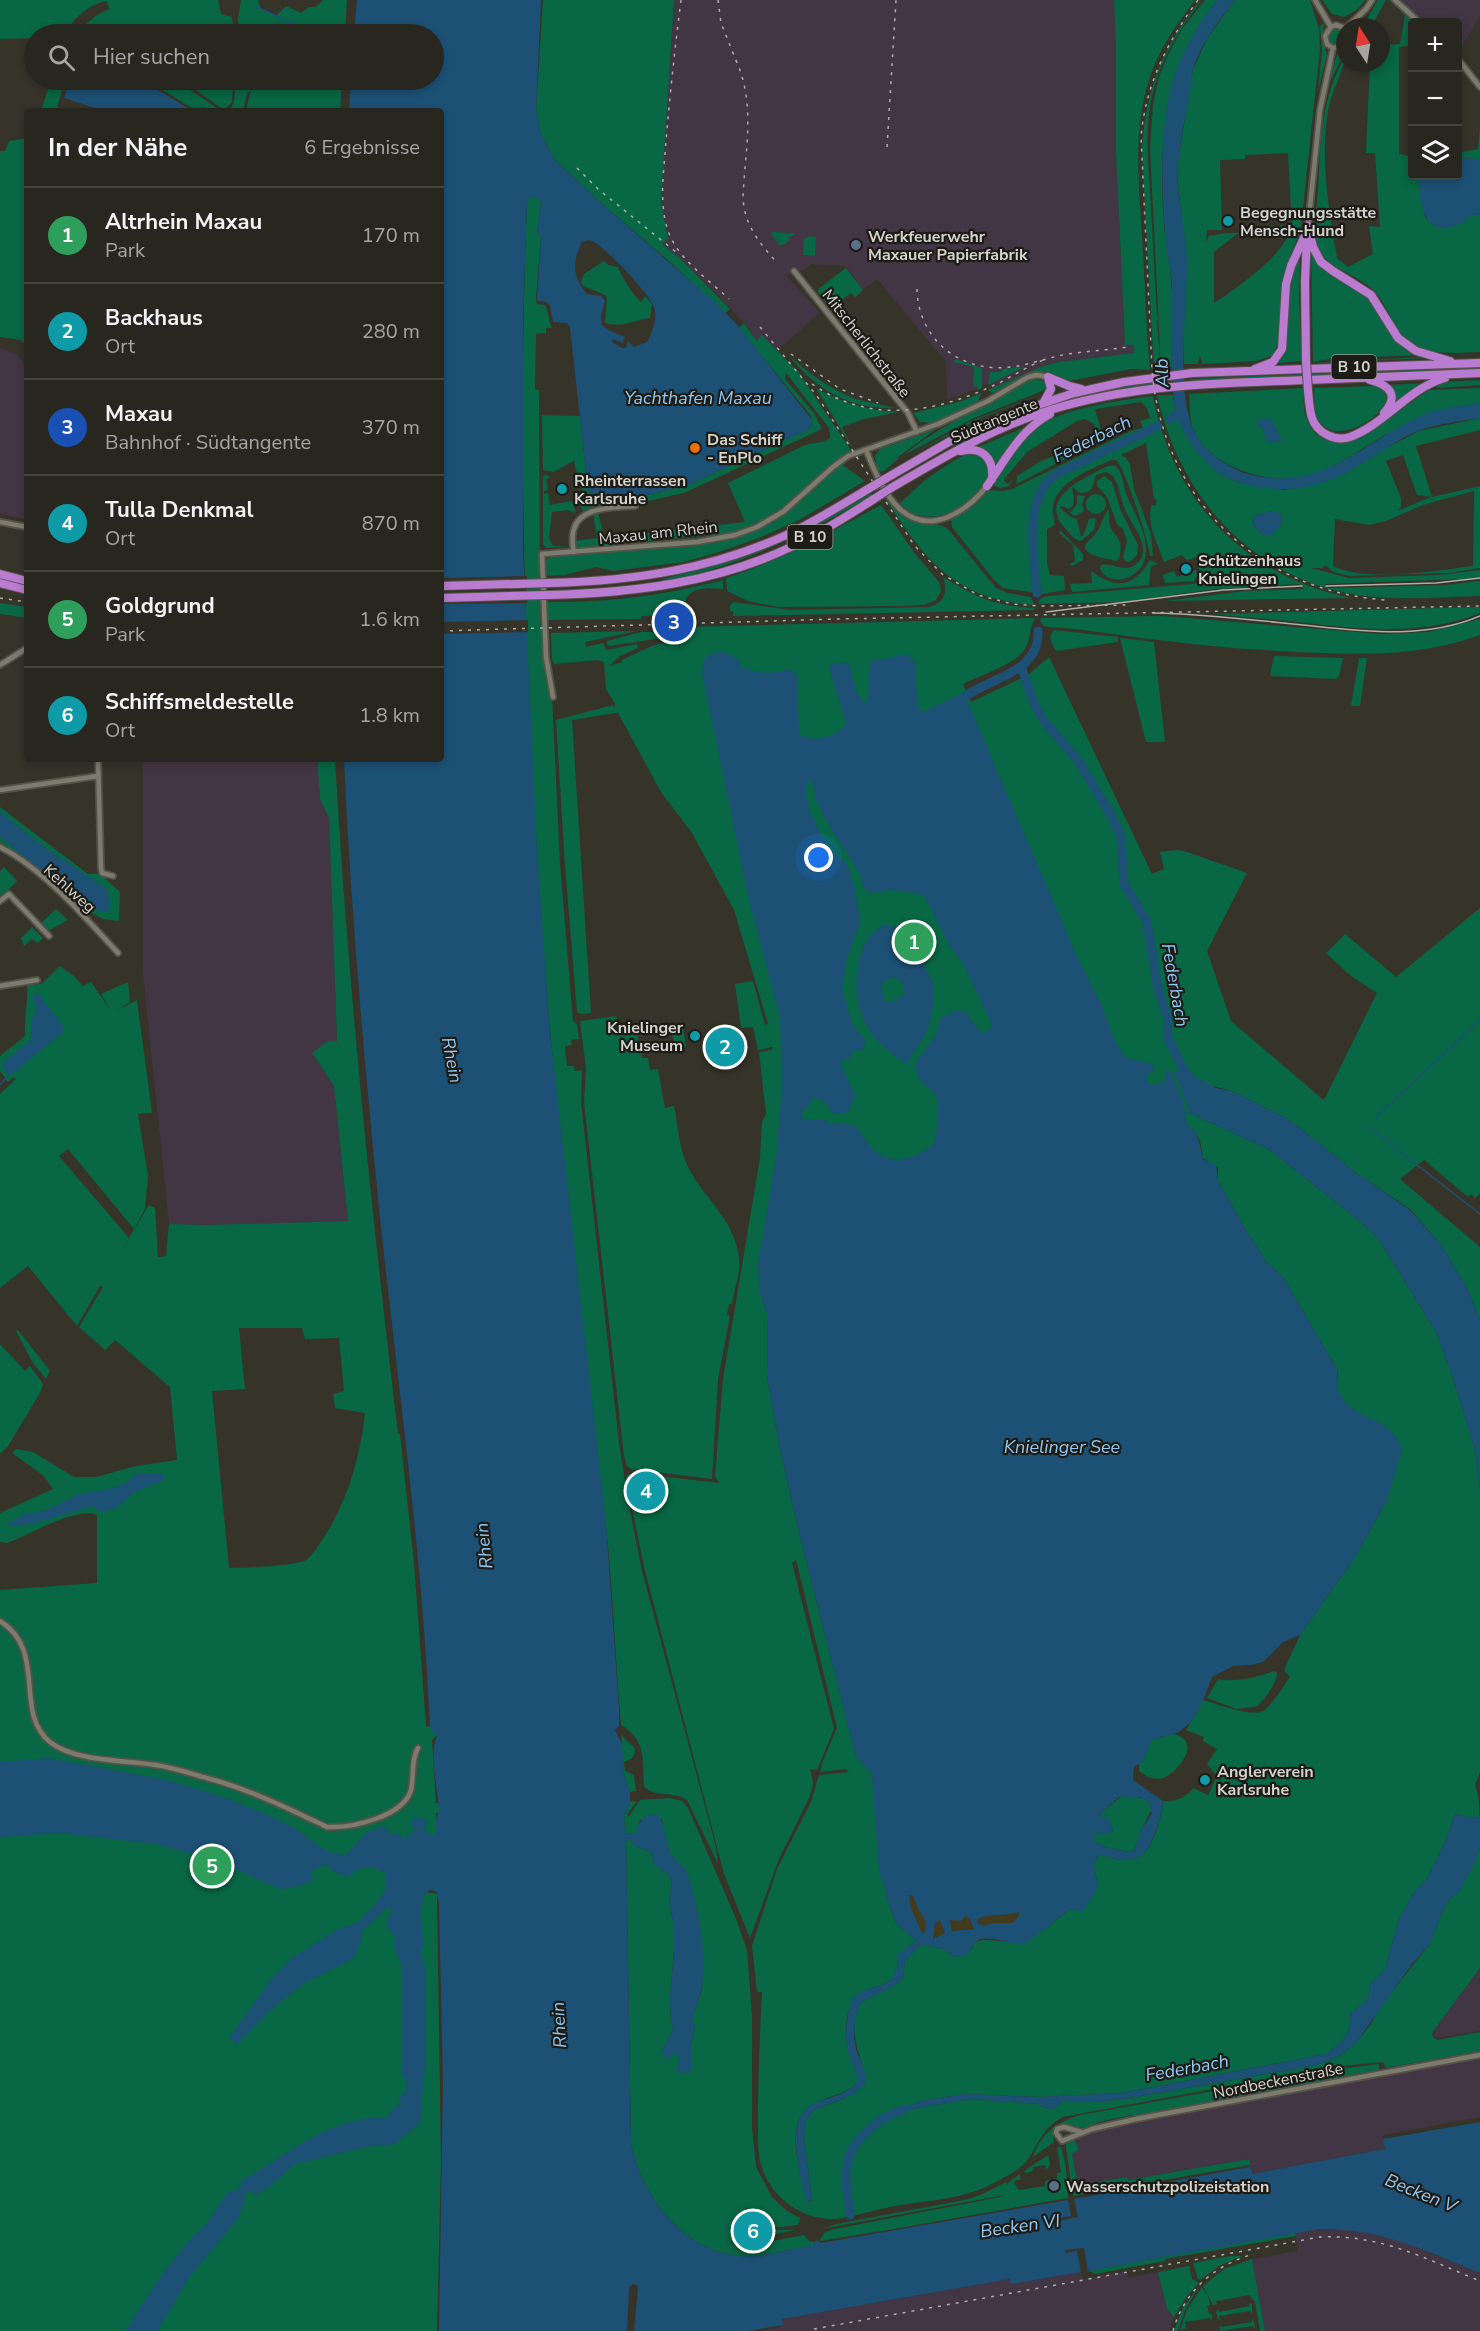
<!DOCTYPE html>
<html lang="de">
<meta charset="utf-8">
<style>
body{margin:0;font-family:"Nunito Sans",sans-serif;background:#34332c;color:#f1f3f6}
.controls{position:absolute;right:18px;top:18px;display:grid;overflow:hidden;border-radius:6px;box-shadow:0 3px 9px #0003}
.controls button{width:54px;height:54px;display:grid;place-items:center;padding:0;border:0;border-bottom:2px solid #44443d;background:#28271f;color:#f1f3f6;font:30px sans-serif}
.compass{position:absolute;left:1336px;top:18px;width:54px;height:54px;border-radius:50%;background:#28271f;box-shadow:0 3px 9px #0003;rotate:348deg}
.you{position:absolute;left:819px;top:858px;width:21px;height:21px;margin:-15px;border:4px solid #fff;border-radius:50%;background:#1a73e8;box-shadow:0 0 0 9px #1a73e833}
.badge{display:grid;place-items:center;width:39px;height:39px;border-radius:50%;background:#f49d8c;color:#fff;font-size:20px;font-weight:700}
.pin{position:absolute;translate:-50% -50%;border:3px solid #fff;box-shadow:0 2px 6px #0006}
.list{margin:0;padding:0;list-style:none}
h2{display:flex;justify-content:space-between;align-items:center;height:78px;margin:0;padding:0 24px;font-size:26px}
h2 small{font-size:20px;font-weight:400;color:#a5a5a4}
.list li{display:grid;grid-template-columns:39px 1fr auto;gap:18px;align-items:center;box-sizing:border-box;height:96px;padding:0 24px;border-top:2px solid #44443d}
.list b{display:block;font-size:22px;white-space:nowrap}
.list p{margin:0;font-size:20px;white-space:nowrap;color:#a5a5a4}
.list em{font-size:20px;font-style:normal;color:#a5a5a4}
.icon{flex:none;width:33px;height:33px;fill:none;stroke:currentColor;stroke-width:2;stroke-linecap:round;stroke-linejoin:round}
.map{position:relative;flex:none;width:1480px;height:2331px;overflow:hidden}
.search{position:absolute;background:#28271f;box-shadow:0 3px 9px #0003;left:24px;top:24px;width:420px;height:66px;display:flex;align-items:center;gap:15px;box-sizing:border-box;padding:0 21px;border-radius:33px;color:#a5a5a4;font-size:22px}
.panel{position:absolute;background:#28271f;box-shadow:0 3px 9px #0003;left:24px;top:108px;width:420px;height:654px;border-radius:6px}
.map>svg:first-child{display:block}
</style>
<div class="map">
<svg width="1480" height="2331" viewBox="0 0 1480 2331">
<rect width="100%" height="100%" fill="#363429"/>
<!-- commercial -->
<path fill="#433644" d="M674,0H1114L1116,49V154L1125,345H1133L1134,353L1059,362L1043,366L995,394L991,384L981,385L977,386L978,389L947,399L946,362L877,279L863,290L846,266L811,264L800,272L797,268L787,276L820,313L777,350L771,344L757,341L749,328L708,285L662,244L668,238L661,203Z
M1400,0H1480V16L1458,52V22H1424Z
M0,348L16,354L23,363L27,380V519L0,514Z
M143,759H317L320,799L329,818L337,1042L312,1053L334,1086L348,1221L205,1225L169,1224L143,973Z
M1480,1969V2031L1436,2038L1434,2036L1435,2029Z
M1480,2057V2117L1383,2135L1385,2149L1251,2174L1248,2159L1127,2180L1126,2177L1078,2185L1072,2154L1079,2150L1074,2138L1090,2132Z
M1319,2229L1358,2230L1394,2238L1480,2273V2331H1265L1252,2259L1298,2251L1295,2232Z
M1126,2271L1128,2278L1158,2272L1167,2309L1174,2316L1170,2331H760L778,2328V2326L782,2325V2319L1010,2279L1011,2284L1081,2272L1083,2279Z"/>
<!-- green -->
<path fill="#086745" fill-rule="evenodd" d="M0,0H218L221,14L232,17L234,34H98V32L89,28L86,24L97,15L109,9L107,1C91,3 72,19 65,34H34V38L0,39Z
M241,0H258L260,8L276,16L286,6L301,13L309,7H316L323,0H347L345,34H240L238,19Z
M543,0H674L661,203L668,238L662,244L682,260L730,309L725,313L671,263L601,203L554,159L540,132L536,109Z
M1114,0H1195C1176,25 1157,52 1148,83C1133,133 1139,186 1142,237C1145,281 1146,325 1150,370L1131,369L1069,381L1044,372L1033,373L992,393L988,390L1043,366L1059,362L1134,353L1133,345H1125L1116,154V49Z
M1202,0C1181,27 1163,55 1154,88C1143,126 1149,169 1151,208C1154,258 1156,309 1160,359L1159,365L1154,370L1142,152C1144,104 1157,60 1185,21C1190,14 1195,5 1202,0Z
M1205,0H1217C1162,70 1157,149 1165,235C1167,250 1170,265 1171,280C1174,309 1171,338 1172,367L1161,369L1150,149L1153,104L1159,77L1168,55L1182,29Z
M1235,0H1310L1319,29L1320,48L1301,227L1248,230V228L1292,225L1288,153L1245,155V159L1220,160L1222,230H1207L1206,242L1209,236L1226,233L1300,231L1282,279L1278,343L1272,356L1256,361L1202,364L1200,355L1198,364H1184L1183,330L1187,267L1178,184V160L1193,69L1207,39ZM1290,232C1281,257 1236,289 1214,303V252L1237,234Z
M1322,0H1365L1358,9L1344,17L1332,14Z
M1378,0H1386L1371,27H1362Z
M1389,0H1392L1416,22H1412V45L1399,47V154L1412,157V176H1418L1425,217L1435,226L1458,224L1471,215H1480V352C1458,353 1436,355 1416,346C1394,336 1390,307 1374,291C1355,271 1324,271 1316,241C1314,224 1317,207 1318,190C1321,139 1320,102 1345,56C1345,69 1330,94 1328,112C1320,161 1329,210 1337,258L1348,267L1373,254L1369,226L1380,227L1375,153H1366L1370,63H1381V45L1400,44L1405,15Z
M1324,23L1323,39L1327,55L1318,91L1322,50L1320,26Z
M1329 37a8 8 0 1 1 16 0a8 8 0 1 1-16 0Z
M1345,49V52L1326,89L1337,55Z
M51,80H65L57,107L63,109V111H41Z
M146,80H176L221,111H197Z
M182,80H233L232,102L226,108H221Z
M236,80H342L340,111H246L251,90L247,94L243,111H229L234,102Z
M1480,126V159L1458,158V153L1478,149Z
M23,139H27V346L21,340L0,337V151H5L9,141Z
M534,196L541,201L537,234L541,235L536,299L537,304L545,305C549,312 548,320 552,328H546V333L536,334L535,390H539L540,616L543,660L545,661L552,696L560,863L573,1021L577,1025L579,1039L571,1040L572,1045L565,1046L567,1066H574L575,1071L582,1070L581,1102L619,1443L629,1506L642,1571L716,1847L718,1864L687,1800C673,1790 655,1799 644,1786C642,1759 647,1741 621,1725C615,1656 613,1586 605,1518C587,1355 564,1193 550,1030C527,755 516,478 527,202L528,198Z
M772,232L794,233L795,235L790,236L788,242L780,246L771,234Z
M810,236L816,237L815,256L803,255L804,239Z
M1311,250L1317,259L1368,295L1388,328L1418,355L1329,359L1313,362Z
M1300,253L1299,302L1302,361L1280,363L1277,362L1284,352L1291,273Z
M604,261L608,265L618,267C620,275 634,296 641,302L645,296L652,304L650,318C632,320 625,328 605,323L607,297L603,294L583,286L581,282L584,274Z
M846,268L863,290L855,297L851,293L830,309L817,290Z
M744,323L757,341L762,335L799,373L852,452C824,466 805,493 779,511C765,521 749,527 733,533L577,548L574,541L597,538L593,513L598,511L604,538L745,522L728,483L805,445L826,441L830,438L829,428L786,373L785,379L814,413L822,429L684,493L635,504L597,505L583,511L576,497L583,493L574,463L575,460L554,472L543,470L542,415L580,416L588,489L593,495L600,497L647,495L688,485L810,428L812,423L811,416L739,328Z
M789,356C809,373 831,390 856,399C870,403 884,405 897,408C851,410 818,391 789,356Z
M1425,357L1428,358L1273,365Z
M955,359L982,368V388L978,390L977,386L973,387L974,367L954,362Z
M1480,366V369L1191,381V379Z
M1024,367L988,385L990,372H1001L1002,369Z
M1032,379L1044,381L1047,389L974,418L904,455C942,423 990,405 1032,379Z
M1166,380V383L1088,396L1023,416L950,447C1015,408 1091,390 1166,380Z
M1480,380V385L1438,388L1433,386L1443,382Z
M1426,383L1393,405L1392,388L1389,385Z
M1375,386L1383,390L1387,398C1383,419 1335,446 1319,421C1313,412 1315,398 1314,388Z
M816,388C846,404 865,410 899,412L864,419L842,427L854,451Z
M1303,388C1304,397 1303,408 1306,417C1313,441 1338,448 1360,438L1429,390L1480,388V403C1450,408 1420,418 1393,431C1366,444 1342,465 1313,475C1276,487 1219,471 1197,437C1188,423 1191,409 1189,394Z
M1046,392L979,419L909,456L971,421Z
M982,393L977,403L934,423L920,422L913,413L959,402Z
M1157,395H1173L1176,414L1186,435L1213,466L1224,476L1237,482L1284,490L1345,473L1384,449L1419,431L1480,418V430L1416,446L1432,497L1480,486V568L1449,573L1350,576L1333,572L1326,565L1322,568H1311L1349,578L1439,575L1480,570V577L1463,579L1324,584L1329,588L1446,585L1480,581V596C1439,597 1397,601 1357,595C1251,578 1180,497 1157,395ZM1403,455L1417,495L1431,497L1397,511L1401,507V498L1386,461ZM1474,491L1473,566C1432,571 1370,583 1333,566L1335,519L1369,525L1386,521L1423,505ZM1271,511L1282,524L1263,535L1253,525L1254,516Z
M1153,396C1173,502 1246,577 1352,598L1165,601L1245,591L1304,589L1299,584L1216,589L1120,602L1038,604L1041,598L1049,596L1252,579V574L1220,577V574H1202L1198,567L1202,566L1198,557L1187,560L1182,555L1164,562C1159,546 1145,522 1152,505L1155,506L1157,500L1154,499L1146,443L1121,455L1126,458L1130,465L1134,489L1151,534L1153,556H1150C1149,542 1124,465 1116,460H1111C1090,470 1058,481 1053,506C1052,513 1054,519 1055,525L1047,529V563L1050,575L1064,576L1065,590L1042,594L1003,588L994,580L952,527L951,520L975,505L988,490L1003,491L1012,489L1131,431L1143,428L1140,421L1150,418L1147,408L1141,402L1095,409L1101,430L1110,428L1105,439L1016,484L1017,476L1041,461L1093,440L1096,431L1094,424L1085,419L1077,421L1027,452L1005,478L1004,481L1008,484L1013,479L1009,486L1000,488L995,486L994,482C1005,466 1015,445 1029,432C1053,410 1119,400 1153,396Z
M1028,426L995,472L985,451L978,447Z
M936,429L898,457V459L884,471L881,472L877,468L875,456L880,449Z
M970,452L982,456C986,461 989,465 989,472C988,479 983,483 980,488C960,513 925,530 900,503L924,481L950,463Z
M839,465H843L865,481L799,520L759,538L716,553L684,562L613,571L596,567L565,575L545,576L544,561L552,556L673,546L731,538L755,530L783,514Z
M1108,466H1115L1119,470C1123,478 1124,488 1127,496C1134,513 1146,531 1146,549C1147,581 1106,588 1100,568L1101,565C1112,562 1123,572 1133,566C1139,563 1143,557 1143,550C1143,536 1129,521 1124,507C1120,497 1119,485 1113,476L1106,472L1096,475L1092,488L1088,492L1080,493L1072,487L1074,498L1073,506L1069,509L1061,506L1060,508L1071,517L1077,519L1081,536H1083L1089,519L1093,518L1096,519L1094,530L1081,541C1074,540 1069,533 1064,527C1037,497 1088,476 1108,466Z
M546,474L551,478L546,479L548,490L544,491V494L548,493L550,505L572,501L576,513L568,510L552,512L549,538L553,546L569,547L547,548L543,545V477Z
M1104,476L1112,482L1121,511L1138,545L1137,555L1130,562H1126L1123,557L1127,541L1123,529L1117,524L1107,497L1097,486V481Z
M871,493L872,495L865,500C815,528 766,553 710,570C694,574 677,580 661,580C689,571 718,566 746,556C790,540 830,517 871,493Z
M1086 504a10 10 0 1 1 20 0a10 10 0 1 1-20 0Z
M1077,495L1085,496L1082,504L1084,511L1075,516L1070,513L1077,504Z
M888,499C904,530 926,517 947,528L996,588L1008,593L1031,597L1034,605C954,599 927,562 886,500Z
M881,505L916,555L939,582L941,591L935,601L923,605L905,606L778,607L748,601L727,591L726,578C782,560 830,532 881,505Z
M1109,509C1109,515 1108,525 1112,530C1120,541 1123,543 1119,559L1116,561C1109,559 1079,555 1086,544C1088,540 1094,537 1096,533C1103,524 1101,519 1109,509Z
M1060,530L1083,554V560L1072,566L1069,564L1075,562L1073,545L1059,533Z
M1150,560L1158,564L1151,566L1149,585L1072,592L1070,584L1092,583L1091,571C1117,590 1134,587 1150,560Z
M1196,570L1197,576L1194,581L1165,583L1163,575L1174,571L1177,577Z
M943,577C978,598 992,605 1034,608V610L733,616V611H730V606L733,602L790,610L929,607C945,603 948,592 943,577Z
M723,580V589C701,587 682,588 684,615L641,616V619L547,620L546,603L549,602C609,603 665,595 723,580Z
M0,603L27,607V618L0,614Z
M1480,607V613C1420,637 1359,629 1297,622C1269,619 1241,617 1213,614Z
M1162,616L1381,634L1428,632L1480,619V635C1428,654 1377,655 1322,653C1268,651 1212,647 1158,640C1122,636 1086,629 1049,627L1044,626L1040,621L1041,618Z
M1035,618C1029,628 1031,639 1025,649C1016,664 979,676 963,684L971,702L1028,675L1049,657L1152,874L1164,869L1160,852L1178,850L1187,852L1247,873L1207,951L1231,1021L1326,1102L1324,1100L1377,993L1351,976L1326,953L1345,934L1396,977L1480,908V1193L1475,1198L1471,1194L1468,1197L1424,1160L1400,1179L1480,1247V1320L1468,1290L1441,1245L1410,1209L1359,1175L1288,1119L1232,1091L1213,1086L1190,1113L1270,1150L1356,1218L1378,1238L1436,1332L1452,1375L1475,1450L1480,1490V1772L1475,1786C1479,1796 1480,1806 1479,1817L1470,1818L1455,1814L1445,1842L1427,1879L1414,1892L1399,1919L1385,1969L1370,1984L1368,1999L1350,2014C1352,2034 1341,2044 1326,2054L1122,2093L1039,2097L964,2094L921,2101L898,2111L971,2099L1038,2104L1051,2110L1062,2102H1098L1130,2098L1317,2065L1339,2056L1356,2043L1371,2024L1380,2007L1429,1945L1446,1903L1460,1890L1480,1848V1968L1432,2033L1433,2037L1437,2040L1480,2032V2051L1386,2068L1383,2062L1331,2067L1063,2117C1045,2126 1039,2141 1029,2158C1022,2169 1004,2178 992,2184C960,2201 921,2200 886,2208C867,2211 848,2220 828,2219C797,2217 770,2195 761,2165C757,2149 758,2131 758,2115C758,2074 760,2033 762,1992H757L752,1946L777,1869L811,1802L819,1775L849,1772L846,1769L820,1772L822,1763L837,1728L796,1560L792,1563L834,1729L817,1770L810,1769L813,1783L810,1796L779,1859L750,1938L724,1874L644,1567L626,1478L627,1475L633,1473L719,1483L715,1476L723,1379L760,1158L762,1122L766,1114L759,1052L772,1050V1047L758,1050L753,1027L741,1028L735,984L753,981L765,1025L768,1024L734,910L692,833L661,792L618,713H615L572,720L591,1013L581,1014L577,1012L565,866L556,720L613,705L615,708V704L606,689L604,662L597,660L554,664L552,659L551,633L637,631L585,642L586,647L603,643L606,650L637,644L638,648L620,656L609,666L622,662V660L652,646L687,635L689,627ZM1185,1118L1187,1126C1201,1133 1201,1145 1203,1158L1218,1168V1181L1247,1232L1268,1264L1283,1277L1337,1369C1339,1376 1337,1378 1337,1384C1337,1398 1351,1410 1362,1415L1387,1500L1355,1557L1300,1635L1284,1670L1290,1677C1284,1685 1271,1707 1263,1711C1250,1717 1217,1704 1203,1700L1186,1730L1204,1737L1203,1741L1217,1749L1207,1764L1217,1776L1208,1795L1193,1788C1186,1798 1175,1802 1163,1801C1163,1814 1153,1846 1143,1854C1139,1858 1131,1859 1125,1860C1115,1861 1108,1854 1098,1856L1094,1865L1098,1887L1075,1909L1069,1910C1051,1924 1036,1938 1012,1941C1000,1943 987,1937 975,1942L972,1948L955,1957L943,1949L921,1944L905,1961L903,1978L897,1984L862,2002C847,2026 858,2050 865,2074L845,2098L814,2110L806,2120L804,2140L812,2198L811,2201L808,2202C805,2196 804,2190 803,2184C797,2160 786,2121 812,2105C826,2096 847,2095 858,2082C859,2067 847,2053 846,2037C845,2016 850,1995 872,1988C880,1986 886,1984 893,1978C899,1972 896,1964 899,1957C902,1950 910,1946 916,1941L896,1923L890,1907L885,1888L872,1777L871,1772L856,1755L801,1541L779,1444L767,1376L768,1314L760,1293Z
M685,627L683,631L664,638L662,629Z
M654,630H659L662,638L609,646L607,644V641L641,632H654Z
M1054,630L1118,637V642L1056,651C1052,643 1047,638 1054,630Z
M1120,638L1154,642L1165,742H1146Z
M1274,656L1343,658L1339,676L1336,679L1270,676Z
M1359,658H1367L1360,706H1351Z
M317,759H335C348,985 371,1209 398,1434H400L414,1563L426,1726L431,1727L438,1734L432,1740L436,1803H441V1812L436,1813L438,1838L425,1892L437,1894L441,2162L437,2331H0V1590L97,1583V1515C73,1507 31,1535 7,1543L0,1542V1513L53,1489L44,1476L12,1453L16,1449L33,1452L74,1477H96L136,1466L177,1460L170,1387L115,1340L105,1350L79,1327L103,1287L100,1286L77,1326L28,1266L0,1288V1094L16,1079L14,1077L8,1082L0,1071V1056L25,1036C24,1018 28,1003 27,985L41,984L60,966L74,976L83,986L91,982L111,1011L101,994L128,982L130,1002L117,1010L137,1000L152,1113L138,1114L148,1176L145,1209L134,1229L68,1149L59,1156L129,1238L116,1259L149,1205L155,1208L158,1257L166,1256L169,1224L205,1225L348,1221L334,1086L312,1053L328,1041H337L329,818L320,799ZM239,1328H302L305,1339L339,1338L344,1391L333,1394L335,1408L365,1413C360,1460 346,1507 318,1546C315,1550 311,1557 306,1560C296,1566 242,1568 229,1568L212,1391L245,1389Z
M0,807L88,874H101L120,892L119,921L103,919L85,909L82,911L54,884L0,842Z
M4,867L17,881L0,898V871Z
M56,909L68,920L48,931L40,924Z
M32,927L43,938L38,943L32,939L24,946L21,938Z
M616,1016L620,1035L637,1032L642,1058H648L650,1070L658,1069L665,1108L674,1106C678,1125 679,1148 687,1165C703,1199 734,1217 739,1258C741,1272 734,1290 732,1304H729L727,1315L730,1316L718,1379L712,1479L631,1469L627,1466L624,1456L584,1102L586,1069L580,1021Z
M683,1027L686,1046L675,1048L671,1029Z
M18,1330L50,1371L46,1379L33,1363L16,1331Z
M0,1344L25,1371L30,1366L43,1384L41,1391L8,1446L0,1454Z
M1274,1671L1277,1673C1276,1686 1266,1696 1258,1706L1237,1709L1207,1698L1218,1679C1235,1683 1258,1677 1274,1671Z
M1174,1734C1195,1740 1188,1756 1177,1768C1164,1781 1155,1783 1139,1771V1763L1143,1761L1151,1740Z
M621,1735L635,1748C635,1758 631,1759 624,1762L625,1771L634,1775L636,1791L630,1792L624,1774Z
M1122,1796C1133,1797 1148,1796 1152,1809L1141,1830L1135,1849L1129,1852L1105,1847L1094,1841L1095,1834H1106L1113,1831L1110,1822L1100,1816L1101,1813Z
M670,1798L682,1801L688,1808L737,1921L747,1951L752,2015V2128L756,2167L772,2197L787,2211L800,2218L798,2225C780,2227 768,2231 759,2214L758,2216L760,2223L748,2220V2209L746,2207L742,2219V2239L749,2245L804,2235L809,2241L814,2242L813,2245C790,2249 766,2257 743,2256C685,2254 640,2195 631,2142L626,1842L628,1840H631L635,1846L651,1852L654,1863L669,1875L672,1884L669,1899L674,1928V1951L670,1997L671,2024L674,2028L662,2051L676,2053L680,2056L678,2073L691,2071V2045L695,2025L691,2022L702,1989L703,1964L696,1906L687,1873L671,1855L666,1843L662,1819L640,1820L636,1834L625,1833L624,1818L630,1801H637L627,1815L629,1816L640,1800Z
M1379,2064V2070L1135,2117L1132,2115L1099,2122L1085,2128L1060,2125L1053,2131L1054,2142L1033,2157C1041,2133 1057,2122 1080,2115L1331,2070Z
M1074,2138L1079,2150L1072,2154L1078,2185L1127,2177L1128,2180L1249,2159L1250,2165L1073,2196L1066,2147V2142Z
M1060,2146C1067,2161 1067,2181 1068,2198L894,2229L819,2241L825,2232L835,2229L1000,2197L1005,2195L821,2229L837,2224L964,2200L981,2195L1006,2182V2184L1020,2174V2180H1015L1014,2183L1019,2190L1045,2186V2181L1057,2178V2173L1061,2172L1057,2148Z
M1048,2155L1050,2164L1048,2168L1046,2169L1045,2165L1033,2167V2171L1026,2173L1024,2171Z
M758,2227H764L770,2230H796L753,2238V2235L758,2234Z
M1295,2232L1296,2236L1165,2259V2261L1095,2274L1088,2271Z
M1231,2256H1242L1219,2266L1200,2280L1198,2279L1193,2263Z
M1252,2259L1265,2331H1260L1255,2302L1249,2295L1216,2301L1217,2304L1213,2305L1203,2286L1224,2269Z
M1189,2266L1192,2279L1199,2283L1187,2296L1174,2317L1167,2309L1158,2272Z
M1200,2285L1185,2310L1178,2331H1174L1183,2308Z
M1202,2287L1208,2296L1210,2305L1207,2306L1209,2314H1212V2321L1210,2318L1185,2322L1186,2329L1180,2330L1187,2310Z
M1249,2303L1252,2304V2314L1250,2311L1219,2316L1220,2320L1218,2319L1216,2312L1218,2309L1219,2312L1249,2306Z
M1253,2318L1255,2328L1254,2329L1253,2326L1220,2331V2324L1221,2327L1252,2322Z"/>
<!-- sand -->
<path fill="#433b1b" d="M909,1895L913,1896L918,1909L926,1922L925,1932L922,1933L911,1908Z
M1019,1912H1021L1012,1923H992L983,1926L977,1921C982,1913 1007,1916 1019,1912Z
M966,1916L969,1917L974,1929L952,1931L950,1919L962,1921Z
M940,1919L945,1933L933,1939L935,1923Z"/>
<!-- water -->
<path fill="#1c5175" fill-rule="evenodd" d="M357,0H541L536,109L540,132L554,159L601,203L717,304L741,329L812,420L811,426L807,430L688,485L647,495L600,497L593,495L588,489L570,328L567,323L553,322L550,305L546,302L537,300L541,235L537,234L541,201L534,196L527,200L523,319V549L537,851L550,1033L606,1524L619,1708V1726L615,1730L622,1744L624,1774L630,1792V1801L624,1818L625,1833L636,1834L637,1826L645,1816L657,1814C667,1824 664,1840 670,1852C673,1860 684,1865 687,1873C698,1904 707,1954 702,1986C700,1998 694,2010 692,2022L695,2025L691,2045V2072L677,2073L679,2056L676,2053L666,2059L662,2051L674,2028L671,2024L670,1997L674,1951V1928L669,1899L672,1884L669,1875L654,1864L651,1852L635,1846L631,1840H628L626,1842L631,2142C640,2195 685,2254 743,2256C766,2257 790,2249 812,2245L817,2240L821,2243L1068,2200L1071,2216L1059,2218L1060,2221L1078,2217L1074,2199L1250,2167L1252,2174L1385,2149L1383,2139L1480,2122V2273C1421,2249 1384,2229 1319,2229L1088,2271L1084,2248L1065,2250V2253L1077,2251L1081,2272L1011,2284L1010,2279L782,2319L783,2325L748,2331H634L638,2289L637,2285L633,2284L629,2287L627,2331H439L443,2081L439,1902L436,1891L430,1890L424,1895L420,1914L424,1945L421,1950L425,1969V2067L420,2123L395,2144L366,2147L295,2164L271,2185L256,2195L245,2188V2185L240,2182C247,2176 256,2173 264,2168C303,2141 338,2118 387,2117L397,2105L402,2104L398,2098L406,2092L407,2083L401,2073V1963L394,1948L395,1936L385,1924L392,1912L390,1908H386L361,1932V1942L353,1959L306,1982L275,2006L237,2044L229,2038L272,1978L289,1960L337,1930L359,1922L378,1901L386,1889L385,1873C371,1863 360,1866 347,1877L333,1871L326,1864L312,1871L311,1882L291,1888L280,1889L215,1860L156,1844L59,1833L0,1837V1762L48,1758L167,1780L223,1797L258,1811L293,1827L326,1851L345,1856L367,1832L384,1826L392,1835L397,1833L402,1836L404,1842L406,1837L416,1829L409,1823L412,1819L419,1818L427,1820L424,1831L434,1836L436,1834V1818L439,1812C439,1791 428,1755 437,1736L430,1728C423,1561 399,1394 381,1227C365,1071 351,915 344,759H441V111H349L351,80H434V34H354ZM590,240C605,246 648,292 654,307C658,317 652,334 647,342L634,347L628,341L626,348H622L612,342L613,339L623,343L625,337L610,331L602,325L601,315L605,301L601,296L587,294C572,276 572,263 582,242Z
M1217,0H1235C1219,21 1201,43 1193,69C1191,77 1191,88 1189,96C1184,125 1176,156 1178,186C1180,213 1187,240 1187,267C1187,312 1174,398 1197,437C1207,453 1230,469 1248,474C1322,494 1362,442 1423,415C1440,408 1461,406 1480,403V418C1460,421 1437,424 1418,431C1398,439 1381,452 1363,463C1322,489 1284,496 1238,482C1210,474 1184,440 1176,413C1173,401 1173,389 1172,377C1171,347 1172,317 1172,286C1171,268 1166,250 1165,232C1162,189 1160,144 1168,101C1175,63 1194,30 1217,0Z
M70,80H141L193,111H105L64,98Z
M1458,158L1480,159V215C1470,213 1468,220 1459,224C1422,240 1420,201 1418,176H1458Z
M1270,418L1282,440L1268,443L1263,430L1255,421Z
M1271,511L1282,514V525L1271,535H1263L1253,525L1254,516Z
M723,652L738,659L741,667C756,673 773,675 789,669L797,675L799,729L801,736C814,742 840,737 846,723L830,671V665C837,663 842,661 849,664L857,693L865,703L868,701L869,664L874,659H887L906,654L916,663V687L919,710L923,712L962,694L968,703L1077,957L1103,1008L1113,1038L1126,1058L1148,1063L1154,1066V1071L1146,1076L1148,1084L1153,1085L1165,1081L1166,1070L1172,1073L1187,1114L1185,1118L1188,1126L1197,1133L1203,1159L1216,1165L1218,1181L1247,1232L1268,1264L1283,1277L1337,1369C1339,1377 1335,1384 1339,1392C1353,1423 1391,1414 1402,1449L1387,1500L1355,1557L1300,1635L1283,1642L1263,1662L1251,1665L1233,1666L1212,1677C1205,1696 1197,1722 1178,1732C1169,1737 1159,1736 1151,1741L1143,1761L1134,1767L1133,1780L1163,1801C1163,1813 1152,1847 1143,1854C1139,1858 1131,1859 1125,1860C1115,1861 1108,1854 1098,1856L1094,1865L1098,1887L1084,1910L1079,1912L1075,1909L1069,1910L1026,1943C1011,1947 994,1934 978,1940C974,1942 970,1951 966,1955L955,1957L943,1949L921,1944L905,1961L903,1978L897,1984L862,2002C853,2017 852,2038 858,2055C862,2064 866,2072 866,2083L854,2094L814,2110L806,2120L804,2140L812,2198L809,2202L806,2200C800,2173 782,2116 817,2102C829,2098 849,2093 858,2082C858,2073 852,2064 849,2055C844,2040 846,2018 851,2004C859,1977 899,2001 898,1954L916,1941L896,1923L890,1907L879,1869L872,1777L871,1772L856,1756L801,1541L779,1444L767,1376L768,1314L760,1293L758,1263L776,1158L782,1086L780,1017L749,900L702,672L704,660L711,653ZM809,780L812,781C819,820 840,839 859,872C862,878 862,889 869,892C875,894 882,891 888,890C895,890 917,893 924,895L949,945L963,963L970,978L992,1025L990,1030L982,1033L965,1012H952L941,1018L936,1035L915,1063C916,1071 918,1078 924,1085C928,1088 932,1090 935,1094C940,1103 937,1131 935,1142C918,1160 886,1168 869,1145C864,1139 861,1132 856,1126L839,1123L829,1124L826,1120L803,1119L801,1112L811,1103L813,1096L826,1103L834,1114L848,1112L855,1095L840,1063L842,1060L851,1058V1051L863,1050L866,1041L852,1024L842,989L847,958L860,923L855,888L847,864L835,854L824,840L810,812L806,795L807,782ZM1126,1796L1129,1799L1139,1797L1150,1804L1152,1813L1141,1830L1135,1849L1129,1852L1105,1847L1094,1841L1095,1834H1106L1113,1831L1109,1818L1100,1816L1101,1813L1119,1797ZM909,1895L913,1896L918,1909L926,1922L925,1932L922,1933L911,1908ZM1019,1912V1916L1012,1923H992L983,1926L977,1922L978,1919C990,1913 1006,1917 1019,1912ZM966,1916L970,1919L974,1929L952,1931L950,1920L961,1921ZM940,1920L945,1933L933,1939L935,1923Z
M0,812L44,847L106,888L110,904L107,912C85,913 20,853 0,836Z
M885,925L894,927L920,956L933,983L934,1000L928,1030L907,1063H904C895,1055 883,1048 876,1039C855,1015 853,984 860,956C864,943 872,929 885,925ZM895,977L903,984L905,993L894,1001L884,1002L881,985L888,979Z
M38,993L63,1026V1032L12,1074C6,1073 3,1069 2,1063L32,1039L31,1021L36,1013L33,994Z
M1187,1066L1194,1076L1216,1088L1232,1091L1288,1119L1359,1175L1410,1210L1441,1245L1468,1290L1480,1320V1490L1475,1450L1452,1375L1436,1332L1378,1238L1356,1218L1270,1150L1190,1113L1175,1072Z
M137,1473H163V1480L135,1492L116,1508L101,1512L93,1506L31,1524L4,1526L25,1514L45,1511L79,1494L106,1490L126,1483Z
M1455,1814L1470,1818L1478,1817L1480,1814V1848L1475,1862L1460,1890L1446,1903L1429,1945L1412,1964L1356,2043L1339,2056L1317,2065L1130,2098L1098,2102H1062L1051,2110L1038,2104L971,2099L894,2112L921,2101L964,2094L1039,2097L1122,2093L1326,2054C1341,2044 1352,2034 1350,2014L1368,1999L1370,1984L1385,1969L1399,1919L1414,1892L1427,1879L1445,1842Z
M236,2190L239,2192L242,2191L245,2197L239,2217L188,2279L157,2331H126C143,2301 162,2273 184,2247C193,2236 204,2227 212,2216C219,2207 223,2192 236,2190Z"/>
<!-- pier -->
<path fill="#363429" d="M527,576V603L441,604V578Z
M528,620V632L441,634V622Z"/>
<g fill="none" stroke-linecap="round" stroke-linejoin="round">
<!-- stream -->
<path stroke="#1c5175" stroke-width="1.5" d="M255,6L315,34
M0,1085L11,1072
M1376,1117L1480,1020
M1367,1126L1480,1214"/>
<!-- river -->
<path stroke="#1c5175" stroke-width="9" d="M1170,419L1181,412
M1037,593C1034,556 1022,499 1056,474L1158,426
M1021,666L1035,706L1044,721L1077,759L1111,815L1121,837L1124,884L1147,922L1158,989L1168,1019L1167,1036L1188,1079
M964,697C992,677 1040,672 1038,631
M242,2191L245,2188
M850,2215C845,2176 839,2154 872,2127C882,2118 892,2113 905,2109"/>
<defs>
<path id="street" d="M1315,0L1331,27
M1395,0L1419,22
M1347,27L1366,9L1372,0
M1345,28L1336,25L1331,27L1325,36L1327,44L1333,48L1345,46
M1458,59L1480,87
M1308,226L1320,110L1333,48
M794,271L908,413L917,432
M866,450C874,470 884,495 901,510C931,536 967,511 987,486
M0,522L27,527
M574,552C564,507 604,508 635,506
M0,665L27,648
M553,697L546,657L542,554L697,542L735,535L757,527L784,511L833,467L848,456L938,424L988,401L1028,377L1037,375L1048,377
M98,759L101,868L102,873L113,876
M0,790L98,776
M0,847C41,867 87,919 118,953
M0,901L9,894L49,936
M0,986L37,980
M0,1621C48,1651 13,1712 50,1742C75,1762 126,1760 156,1765C176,1768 195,1775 214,1780C253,1791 291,1810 327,1827C352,1828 403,1817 411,1790C414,1776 411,1759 418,1748
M1081,2132L1064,2127L1057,2129L1056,2133L1062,2141L1092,2129L1136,2119L1480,2055"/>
<path id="highway" d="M1308,226L1313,247L1321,262L1333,271L1371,295L1398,338L1416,351L1450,361
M1306,361L1305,282L1307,236
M1255,369L1273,362L1282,349L1286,284L1291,266L1308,229
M1048,377L1069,386L1081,389
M1370,380C1389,385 1400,395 1384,413
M1308,390C1309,399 1309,409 1312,418C1317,433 1335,442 1350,437C1385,424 1409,388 1445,378
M1044,402L1051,389L1048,377
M961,451C982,446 994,458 992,479
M885,479L959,436L1003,417L1074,393L1124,382L1192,373L1480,363
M987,486C1006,459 1020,430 1050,414
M891,488C942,458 993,428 1050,410C1134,384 1220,383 1307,380C1365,378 1422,375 1480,373
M0,574L27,581
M0,583L27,590
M549,583C635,581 714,569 793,532C819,519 843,504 868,489
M548,595C631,593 715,583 791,547C820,534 847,516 874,499"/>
</defs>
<!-- street casing -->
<use href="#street" stroke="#545249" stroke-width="8"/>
<!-- highway casing -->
<use href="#highway" stroke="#545249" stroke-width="10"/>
<!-- street -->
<use href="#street" stroke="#7d7a6e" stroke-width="4.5"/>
<!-- highway -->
<use href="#highway" stroke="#ba7cd0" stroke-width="8"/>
<!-- tram -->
<path stroke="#afaea6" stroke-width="1.5" d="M1326,586L1436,583L1480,578
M1046,612L1223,590L1302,586
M1153,613C1203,614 1253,620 1303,625C1362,631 1424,640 1480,616"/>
<!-- rail -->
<path stroke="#afaea6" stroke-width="1.5" stroke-dasharray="3 6" stroke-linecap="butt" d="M681,0C675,47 670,94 666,141C664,173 657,210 672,240C684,263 710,281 729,299
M718,0L721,23L739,68
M1198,0C1167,42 1146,84 1141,136L1152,369C1162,498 1257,591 1386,600
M736,60C756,105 745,150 743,197C744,226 760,243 778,264
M887,147L896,0
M577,168L598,189L676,252
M917,289C918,340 961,373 1010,367C1030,365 1049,357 1068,354C1088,351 1108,350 1128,347
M760,327L817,396L914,545L942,574L978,595L1012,604L1040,606L1129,605
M791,354L840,389L878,403
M812,384C872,426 939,412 1001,382C1016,374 1030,365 1046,359
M0,598L27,602
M441,631L838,619L1480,606
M814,2329L1320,2237C1380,2234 1426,2259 1480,2281
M1173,2331C1184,2292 1212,2267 1250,2255"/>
<defs>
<path id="highway-bridge" d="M1306,361L1308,390
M868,489L885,479
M874,499L891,488
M441,586L549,583
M441,598L548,595"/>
</defs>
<!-- highway-bridge casing -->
<use href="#highway-bridge" stroke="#545249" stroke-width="10" stroke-linecap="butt"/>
<!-- highway-bridge -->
<use href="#highway-bridge" stroke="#ba7cd0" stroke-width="8"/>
</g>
<!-- markers -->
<g fill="#0f9aa8" stroke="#1c1b16" stroke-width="2">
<circle cx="1228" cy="221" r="6"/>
<circle cx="562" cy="489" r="6"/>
<circle cx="1186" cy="569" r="6"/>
<circle cx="695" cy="1036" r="6"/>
<circle cx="1205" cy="1780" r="6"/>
</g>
<g fill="#5c6f8a" stroke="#1c1b16" stroke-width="2">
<circle cx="856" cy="245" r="6"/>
<circle cx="1054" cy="2186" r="6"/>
</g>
<circle fill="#e8710a" stroke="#1c1b16" stroke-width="2" cx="695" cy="448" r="6"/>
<g text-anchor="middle" stroke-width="4.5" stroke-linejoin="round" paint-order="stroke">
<!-- shield labels -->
<g fill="#1c1b16" stroke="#9c9b95" stroke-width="1.5">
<rect x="1331.5" y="355" width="45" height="24" rx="4.5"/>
<rect x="787.5" y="525" width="45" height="24" rx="4.5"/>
</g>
<g font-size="15" font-weight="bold" fill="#d3d2cb">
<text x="1354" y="372">B 10</text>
<text x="810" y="542">B 10</text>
</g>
<!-- poi labels -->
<g font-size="16" font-weight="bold" fill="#d3d2cb" stroke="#1c1b16" text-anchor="start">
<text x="1240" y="218">Begegnungsstätte<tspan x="1240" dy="18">Mensch-Hund</tspan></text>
<text x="868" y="242">Werkfeuerwehr<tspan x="868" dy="18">Maxauer Papierfabrik</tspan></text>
<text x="707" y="445">Das Schiff<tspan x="707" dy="18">- EnPlo</tspan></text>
<text x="574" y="486">Rheinterrassen<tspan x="574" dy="18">Karlsruhe</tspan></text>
<text x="1198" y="566">Schützenhaus<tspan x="1198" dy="18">Knielingen</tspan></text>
<text x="683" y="1033" text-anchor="end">Knielinger<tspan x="683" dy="18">Museum</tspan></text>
<text x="1217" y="1777">Anglerverein<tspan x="1217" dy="18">Karlsruhe</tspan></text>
<text x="1066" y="2192">Wasserschutzpolizeistation</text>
</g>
<!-- street labels -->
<g font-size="16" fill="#d3d2cb" stroke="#1c1b16">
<text transform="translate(867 343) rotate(52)" y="6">Mitscherlichstraße</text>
<text transform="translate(994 420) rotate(-23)" y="6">Südtangente</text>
<text transform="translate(658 532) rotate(-6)" y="6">Maxau am Rhein</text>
<text transform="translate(70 888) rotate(42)" y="6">Kehlweg</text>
<text transform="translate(1278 2080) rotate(-11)" y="6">Nordbeckenstraße</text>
</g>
<!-- water labels -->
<g font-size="18" font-style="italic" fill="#93c7f0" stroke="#1c1b16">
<text transform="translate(1162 373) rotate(-92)" y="6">Alb</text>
<text x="698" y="404">Yachthafen Maxau</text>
<text transform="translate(1092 439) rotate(-26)" y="6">Federbach</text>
<text transform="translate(1175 985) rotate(80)" y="6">Federbach</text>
<text transform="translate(452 1060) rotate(79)" y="6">Rhein</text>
<text x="1062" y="1453">Knielinger See</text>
<text transform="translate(484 1546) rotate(-96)" y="6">Rhein</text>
<text transform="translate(559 2025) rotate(-93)" y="6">Rhein</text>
<text transform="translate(1187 2068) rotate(-10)" y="6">Federbach</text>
<text transform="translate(1421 2193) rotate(22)" y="6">Becken V</text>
<text transform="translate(1020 2226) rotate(-8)" y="6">Becken VI</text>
</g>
</g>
</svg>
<div class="controls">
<button>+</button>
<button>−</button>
<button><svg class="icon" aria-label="layers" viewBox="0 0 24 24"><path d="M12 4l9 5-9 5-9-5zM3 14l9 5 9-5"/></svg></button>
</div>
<svg class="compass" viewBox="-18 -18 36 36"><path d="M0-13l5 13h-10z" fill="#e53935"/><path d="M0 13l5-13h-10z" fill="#a5a5a4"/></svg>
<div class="you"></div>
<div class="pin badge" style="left:914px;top:942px;background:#2e9e5b">1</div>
<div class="pin badge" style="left:725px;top:1047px;background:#0f9aa8">2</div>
<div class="pin badge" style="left:674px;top:622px;background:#1a4fb4">3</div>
<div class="pin badge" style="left:646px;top:1491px;background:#0f9aa8">4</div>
<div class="pin badge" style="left:212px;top:1866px;background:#2e9e5b">5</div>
<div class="pin badge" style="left:753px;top:2231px;background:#0f9aa8">6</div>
<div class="search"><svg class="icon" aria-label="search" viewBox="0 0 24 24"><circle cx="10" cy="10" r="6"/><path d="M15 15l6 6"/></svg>Hier suchen</div>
<section class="panel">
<h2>In der Nähe<small>6 Ergebnisse</small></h2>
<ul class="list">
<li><span class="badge" style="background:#2e9e5b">1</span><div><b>Altrhein Maxau</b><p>Park</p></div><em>170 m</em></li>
<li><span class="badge" style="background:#0f9aa8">2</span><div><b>Backhaus</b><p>Ort</p></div><em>280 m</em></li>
<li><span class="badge" style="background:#1a4fb4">3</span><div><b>Maxau</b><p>Bahnhof · Südtangente</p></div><em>370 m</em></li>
<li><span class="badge" style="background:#0f9aa8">4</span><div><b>Tulla Denkmal</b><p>Ort</p></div><em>870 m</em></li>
<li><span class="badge" style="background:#2e9e5b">5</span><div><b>Goldgrund</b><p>Park</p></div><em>1.6 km</em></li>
<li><span class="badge" style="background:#0f9aa8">6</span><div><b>Schiffsmeldestelle</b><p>Ort</p></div><em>1.8 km</em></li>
</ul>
</section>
</div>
